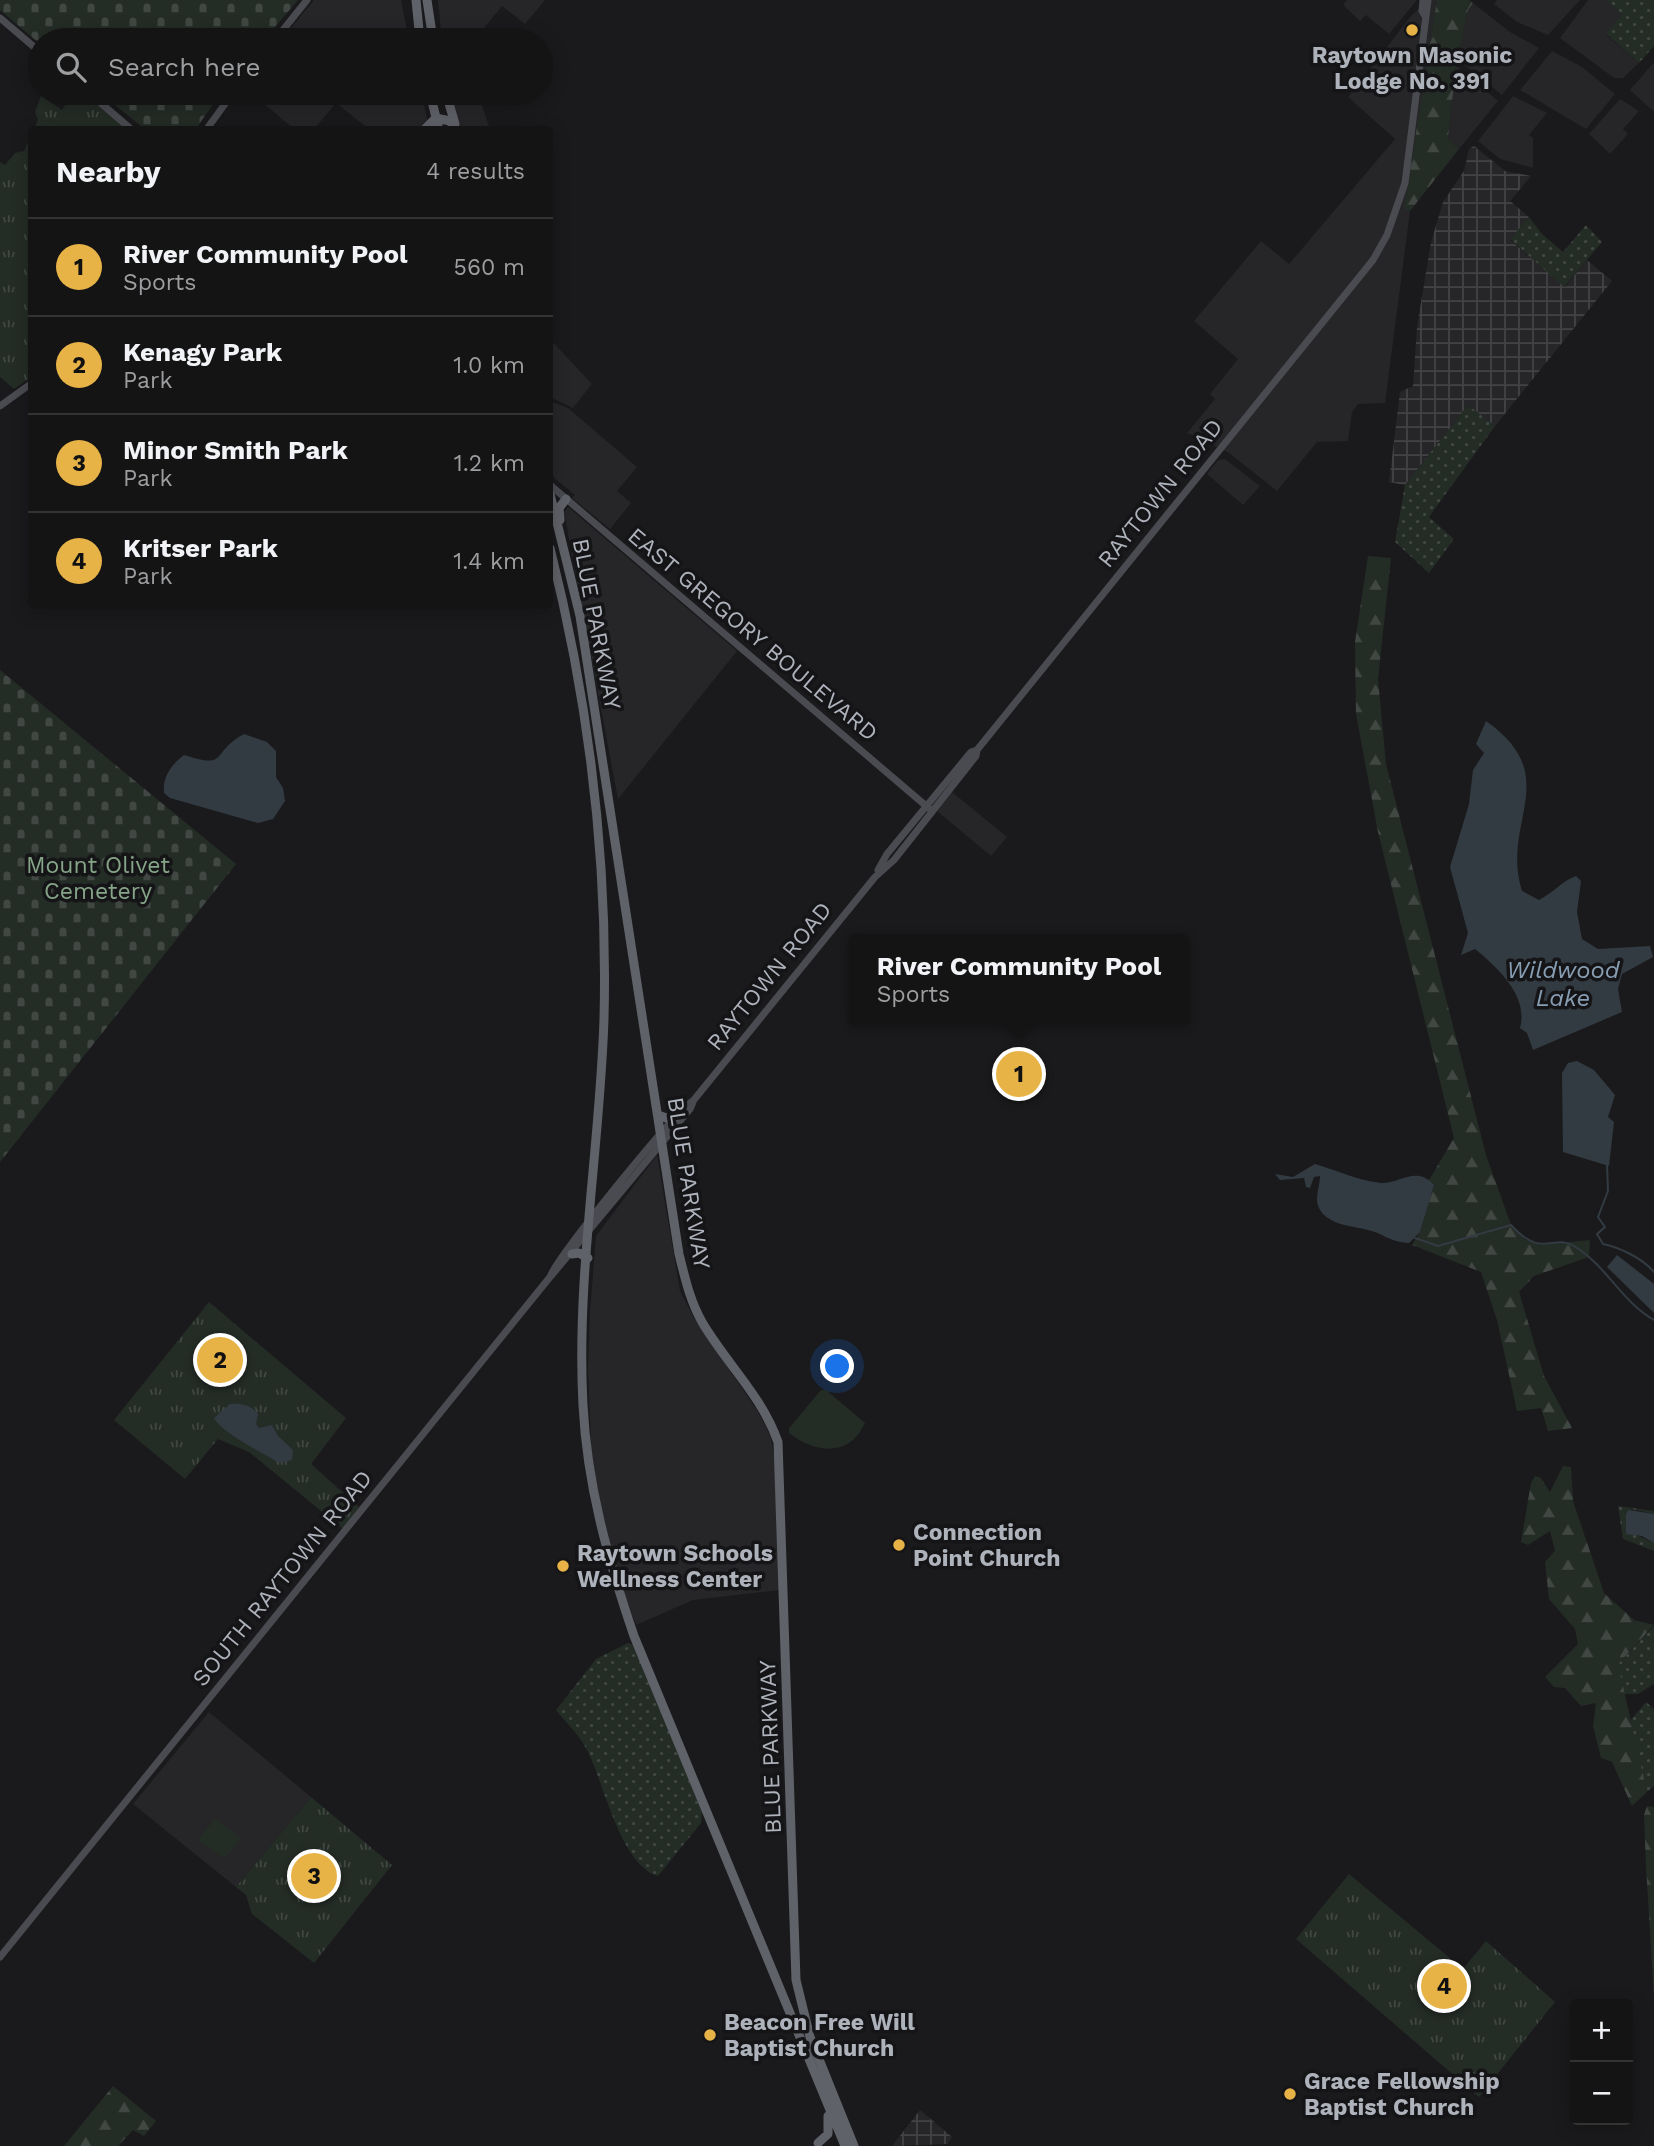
<!DOCTYPE html>
<meta charset="utf-8">
<style>
body{margin:0;font-family:"Work Sans",sans-serif;background:#212122;color:#f1f3f6}
.controls{position:absolute;right:21px;bottom:21px;display:grid;overflow:hidden;border-radius:7px;box-shadow:0 4px 18px #0003}
.controls button{width:63px;height:63px;display:grid;place-items:center;padding:0;border:0;border-bottom:2px solid #333334;background:#141415;color:#f1f3f6;font:35px sans-serif}
.you{position:absolute;left:838px;top:1367px;width:24px;height:24px;margin:-18px;border:5px solid #fff;border-radius:50%;background:#1a73e8;box-shadow:0 0 0 10px #1a73e833}
.badge{display:grid;place-items:center;width:46px;height:46px;border-radius:50%;background:#e7b347;color:#111;font-size:23px;font-weight:700}
.pin{position:absolute;translate:-50% -50%;border:4px solid #fff;box-shadow:0 2px 7px #0006}
.popup{position:absolute;left:849px;top:934px;width:340px;height:91px;box-sizing:border-box;display:grid;place-content:center;border-radius:7px;background:#141415;filter:drop-shadow(0 2px 5px #0005);font-size:23px;white-space:nowrap;color:#9d9ea0}
.popup b{font-size:26px;color:#f1f3f6}
.popup::after{content:'';position:absolute;left:50%;top:100%;margin-left:-14px;border:14px solid transparent;border-top-color:#141415}
.list{margin:0;padding:0;list-style:none}
h2{display:flex;justify-content:space-between;align-items:center;height:91px;margin:0;padding:0 28px;font-size:30px}
h2 small{font-size:23px;font-weight:400;color:#9d9ea0}
.list li{display:grid;grid-template-columns:46px 1fr auto;gap:21px;align-items:center;box-sizing:border-box;height:98px;padding:0 28px;border-top:2px solid #333334}
.list b{display:block;font-size:26px;white-space:nowrap}
.list p{margin:0;font-size:23px;white-space:nowrap;color:#9d9ea0}
.list em{font-size:23px;font-style:normal;color:#9d9ea0}
.icon{flex:none;width:38px;height:38px;fill:none;stroke:currentColor;stroke-width:2;stroke-linecap:round;stroke-linejoin:round}
.map{position:relative;flex:none;width:1654px;height:2146px;overflow:hidden}
.search{position:absolute;background:#141415;box-shadow:0 4px 18px #0003;left:28px;top:28px;width:525px;height:77px;display:flex;align-items:center;gap:18px;box-sizing:border-box;padding:0 24px;border-radius:38px;color:#9d9ea0;font-size:26px}
.panel{position:absolute;background:#141415;box-shadow:0 4px 18px #0003;left:28px;top:126px;width:525px;height:483px;border-radius:7px}
.map>svg:first-child{display:block}
</style>
<div class="map">
<svg width="1654" height="2146" viewBox="0 0 1654 2146">
<defs>
<pattern id="industrial-grid" width="8" height="8" patternUnits="userSpaceOnUse" patternTransform="scale(1.75)"><rect width="8" height="8" fill="#262629"/><path d="M0 4h8M4 0v8" fill="none" stroke="#434346"/></pattern>
<pattern id="grass-dots" width="8" height="8" patternUnits="userSpaceOnUse" patternTransform="scale(1.75)"><rect width="8" height="8" fill="#242c26"/><path d="M2 2h.1M6 6h.1" fill="none" stroke="#414844" stroke-width="1.8" stroke-linecap="round"/></pattern>
<pattern id="forest-firs" width="22" height="20" patternUnits="userSpaceOnUse" patternTransform="scale(1.75)"><rect width="22" height="20" fill="#242c26"/><path d="M5 1l3.5 6h-7zM16 11l3.5 6h-7z" fill="#414844"/></pattern>
<pattern id="cemetery-stones" width="16" height="16" patternUnits="userSpaceOnUse" patternTransform="scale(1.75)"><rect width="16" height="16" fill="#242c26"/><path d="M2 7V4a2 2 0 0 1 4 0v3zM10 15v-3a2 2 0 0 1 4 0v3z" fill="#414844"/></pattern>
<pattern id="park-tufts" width="24" height="20" patternUnits="userSpaceOnUse" patternTransform="scale(1.75)"><rect width="24" height="20" fill="#242c26"/><path d="M3 7l-1-3M5 7V3M7 7l1-3M15 17l-1-3M17 17v-4M19 17l1-3" fill="none" stroke="#414844"/></pattern>
</defs>
<rect width="100%" height="100%" fill="#1a1a1c"/>
<!-- built -->
<path fill="#262629" d="M314,0H401L409,40H281Z
M438,0H545L525,24L502,6L484,28L498,40H437V34L441,32Z
M1347,0H1417L1389,34L1366,15L1360,21L1343,5Z
M1428,0H1437L1405,209L1410,211L1385,403L1358,404L1352,412L1348,441L1317,442L1277,491L1229,453L1187,433L1215,399L1210,394L1238,359L1194,321L1261,241L1289,264L1395,139L1348,97L1411,16Z
M1497,0H1580L1548,35L1517,22L1494,4Z
M1588,0H1606L1623,14L1606,35L1639,63L1623,78H1614L1560,38Z
M1473,3L1510,32L1539,48L1502,95L1457,59L1468,10Z
M1552,51L1582,67L1615,94L1586,129L1520,90Z
M1654,62V112L1630,90Z
M1456,65L1498,101L1459,149L1448,139Z
M251,93H421L428,122L422,129H369L336,103L314,129H294Z
M451,93L478,94L490,129H458Z
M1513,96L1547,113L1529,135L1533,138V168L1500,159L1478,141Z
M1620,99L1639,111L1623,129L1628,134L1610,154L1589,134Z
M550,339L592,384L573,408L550,397Z
M550,401L568,408L637,467L617,491L631,503L610,529L572,498L575,495L554,478L550,462Z
M1225,459L1260,486L1243,505L1207,474L1218,460Z
M568,507L737,651L618,799L564,512Z
M952,792L1007,837L991,856L937,811Z
M657,1155L680,1291L694,1318L757,1410L771,1437L776,1471L780,1590L693,1600L636,1625L616,1572L601,1509L591,1449L588,1367L590,1312L596,1236Z
M209,1712L311,1797L236,1887L133,1804Z"/>
<!-- industrial -->
<path fill="url(#industrial-grid)" d="M1474,146L1505,171L1531,176L1510,201L1529,217L1510,240L1565,287L1587,260L1612,281L1495,426L1468,405L1405,485L1389,482L1400,392L1413,386L1417,327L1431,242L1443,202L1464,171L1469,149Z
M920,2110L952,2137L948,2144L892,2146Z"/>
<!-- grass -->
<path fill="url(#grass-dots)" d="M1606,0H1654V46L1639,63L1606,34L1622,14Z
M1529,217L1542,234L1563,252L1586,225L1602,242L1564,287L1510,239Z
M1468,405L1495,426L1429,517L1454,539L1429,573L1395,542L1405,485Z
M1618,1506L1654,1511V1514L1631,1509L1626,1515V1530L1654,1543V1551L1623,1539Z
M1654,1626V1684L1638,1694H1622L1618,1664Z
M628,1643L634,1645L702,1812L701,1823L658,1876C621,1866 604,1784 588,1752C580,1735 567,1724 556,1710L596,1659Z
M1646,1702L1654,1709V1786L1647,1792L1629,1722Z"/>
<!-- forest -->
<path fill="url(#forest-firs)" d="M1437,0H1469L1473,3L1468,10L1456,65L1448,139L1459,149L1410,211L1404,209Z
M1368,556L1391,558L1378,679L1386,764L1486,1155L1511,1225L1524,1239L1540,1245L1590,1240L1589,1257L1534,1276L1519,1292L1544,1376L1572,1428L1548,1431L1541,1408L1517,1411L1497,1320L1481,1272L1412,1245L1420,1232L1434,1185L1429,1180L1454,1138L1378,832L1356,714L1355,642Z
M1563,1466L1571,1467L1573,1501L1604,1593L1634,1620L1654,1625L1618,1664L1647,1792L1632,1806L1612,1762L1601,1758L1593,1726L1596,1703L1581,1706L1565,1688L1554,1687L1545,1677L1578,1644L1575,1629L1549,1599L1545,1562L1555,1551L1550,1531L1528,1545L1521,1542L1531,1483L1535,1476L1541,1478L1550,1492Z
M1647,1806L1654,1807V1999L1646,1866L1644,1815Z
M113,2086L156,2121L144,2136L133,2130L118,2146H64Z"/>
<!-- cemetery -->
<path fill="url(#cemetery-stones)" d="M0,0H298L264,40H40V44L0,10Z
M100,93H221L195,130L145,129Z
M0,670L236,864L0,1162Z"/>
<!-- park -->
<path fill="url(#park-tufts)" d="M73,93H81L130,130H34L38,120L35,112L41,96L62,110Z
M31,135V377L14,389L0,377V162L5,165L15,153L24,151Z
M209,1302L346,1418L311,1464L359,1507L343,1529L249,1452L218,1439L185,1479L114,1420Z
M311,1797L392,1865L314,1963L252,1914L246,1895L236,1887Z
M1349,1874L1463,1969L1486,1941L1555,2002L1479,2097L1296,1939Z"/>
<!-- garden -->
<path fill="#242c26" d="M204,1332L220,1333L245,1348L214,1385L173,1354L186,1340Z
M821,1390H826L865,1423C849,1458 815,1453 789,1433V1428Z
M204,1429L213,1439L199,1452L190,1442Z
M215,1818L241,1838L234,1849L223,1858L198,1840Z
M307,1833L323,1840L318,1853L302,1847Z"/>
<!-- water -->
<path fill="#333b42" d="M1486,721C1565,777 1500,822 1522,891L1539,900C1553,893 1563,880 1576,876L1581,881L1577,912L1582,939L1598,949L1650,946L1653,957L1622,974L1618,989L1622,1012L1533,1050L1527,1033L1520,1028C1529,996 1497,967 1475,949L1461,955L1468,933L1450,867L1469,804L1473,770L1484,753L1476,744Z
M244,734L267,742L276,751V777L283,788L285,801L273,819L258,823L170,798L164,793C162,777 172,764 184,755C230,770 210,752 244,734Z
M1577,1061L1594,1070L1615,1095L1608,1117L1614,1122L1609,1166L1563,1152L1562,1073L1568,1063Z
M1315,1164C1336,1170 1359,1181 1381,1183C1400,1184 1416,1165 1434,1185L1420,1232L1409,1243C1389,1242 1385,1234 1368,1230C1353,1226 1327,1225 1319,1208C1314,1197 1320,1187 1320,1176L1314,1177L1310,1188L1306,1187L1304,1178L1280,1180L1275,1174L1293,1177Z
M1617,1255L1654,1284V1313L1607,1267Z
M230,1404C241,1403 251,1405 258,1414L256,1424L259,1428L272,1425L278,1436L293,1450L292,1460L279,1463C263,1453 222,1433 214,1418Z
M1629,1510L1654,1514V1543L1642,1536L1626,1534V1514Z"/>
<g fill="none" stroke-linecap="round" stroke-linejoin="round">
<!-- stream -->
<path stroke="#333b42" stroke-width="2" d="M1607,1165L1608,1191L1598,1217L1605,1227L1597,1234L1603,1244C1621,1248 1642,1258 1654,1272
M1415,1238L1438,1246L1511,1225C1543,1260 1552,1233 1574,1246C1606,1265 1622,1302 1654,1320"/>
<!-- secondary -->
<path stroke="#4a4b51" stroke-width="7" d="M1423,0L1422,11L1425,16
M0,18L40,52
M275,40L307,0
M89,93L132,130
M206,130L233,93
M0,406L32,383
M550,485L932,811
M878,870L887,854L971,752L977,750
M551,1276L690,1109L693,1102
M0,1957L550,1277C558,1256 674,1112 693,1101L875,877L894,860L976,756L977,750L1373,260L1387,235L1405,183L1428,0"/>
<!-- trunk -->
<path stroke="#606269" stroke-width="9" d="M416,0L420,40
M427,0L433,40
M430,93L439,130
M446,93L455,124
M424,130L436,118L450,121L456,130
M550,494L580,616L679,1254C685,1278 690,1301 702,1322C726,1363 762,1396 778,1442L796,1980L810,2037L854,2146
M560,520L559,508L566,499
M550,548C589,702 608,860 604,1019C600,1147 576,1276 583,1405C587,1485 608,1560 634,1636L845,2146
M658,1115L669,1119L675,1117
M572,1254L579,1253L588,1258
M818,2143L828,2134V2116"/>
</g>
<!-- markers -->
<g fill="#e7b347" stroke="#151518" stroke-width="2.5">
<circle cx="1412" cy="30" r="7"/>
<circle cx="899" cy="1545" r="7"/>
<circle cx="563" cy="1566" r="7"/>
<circle cx="710" cy="2035" r="7"/>
<circle cx="1290" cy="2094" r="7"/>
</g>
<g text-anchor="middle" stroke-width="7" stroke-linejoin="round" paint-order="stroke">
<!-- poi labels -->
<g font-size="23" font-weight="bold" fill="#aeb2bb" stroke="#151518" text-anchor="start">
<text x="1412" y="63" text-anchor="middle">Raytown Masonic<tspan x="1412" dy="26">Lodge No. 391</tspan></text>
<text x="913" y="1540">Connection<tspan x="913" dy="26">Point Church</tspan></text>
<text x="577" y="1561">Raytown Schools<tspan x="577" dy="26">Wellness Center</tspan></text>
<text x="724" y="2030">Beacon Free Will<tspan x="724" dy="26">Baptist Church</tspan></text>
<text x="1304" y="2089">Grace Fellowship<tspan x="1304" dy="26">Baptist Church</tspan></text>
</g>
<!-- street labels -->
<g font-size="23" fill="#aeb2bb" stroke="#151518">
<text transform="translate(1160 493) rotate(-51)" y="8">RAYTOWN ROAD</text>
<text transform="translate(597 624) rotate(79)" y="8">BLUE PARKWAY</text>
<text transform="translate(753 634) rotate(40)" y="8">EAST GREGORY BOULEVARD</text>
<text transform="translate(769 976) rotate(-51)" y="8">RAYTOWN ROAD</text>
<text transform="translate(689 1183) rotate(81)" y="8">BLUE PARKWAY</text>
<text transform="translate(282 1578) rotate(-51)" y="8">SOUTH RAYTOWN ROAD</text>
<text transform="translate(770 1747) rotate(-92)" y="8">BLUE PARKWAY</text>
</g>
<!-- park labels -->
<g font-size="23" fill="#86a588" stroke="#151518">
<text x="98" y="873">Mount Olivet<tspan x="98" dy="26">Cemetery</tspan></text>
</g>
<!-- water labels -->
<g font-size="24" font-style="italic" fill="#889eb3" stroke="#151518">
<text x="1563" y="978">Wildwood<tspan x="1563" dy="28">Lake</tspan></text>
</g>
</g>
</svg>
<div class="controls">
<button>+</button>
<button>−</button>
</div>
<div class="you"></div>
<div class="pin badge" style="left:1019px;top:1074px">1</div>
<div class="popup"><b>River Community Pool</b>Sports</div>
<div class="pin badge" style="left:220px;top:1360px">2</div>
<div class="pin badge" style="left:314px;top:1876px">3</div>
<div class="pin badge" style="left:1444px;top:1986px">4</div>
<div class="search"><svg class="icon" aria-label="search" viewBox="0 0 24 24"><circle cx="10" cy="10" r="6"/><path d="M15 15l6 6"/></svg>Search here</div>
<section class="panel">
<h2>Nearby<small>4 results</small></h2>
<ul class="list">
<li><span class="badge">1</span><div><b>River Community Pool</b><p>Sports</p></div><em>560 m</em></li>
<li><span class="badge">2</span><div><b>Kenagy Park</b><p>Park</p></div><em>1.0 km</em></li>
<li><span class="badge">3</span><div><b>Minor Smith Park</b><p>Park</p></div><em>1.2 km</em></li>
<li><span class="badge">4</span><div><b>Kritser Park</b><p>Park</p></div><em>1.4 km</em></li>
</ul>
</section>
</div>
